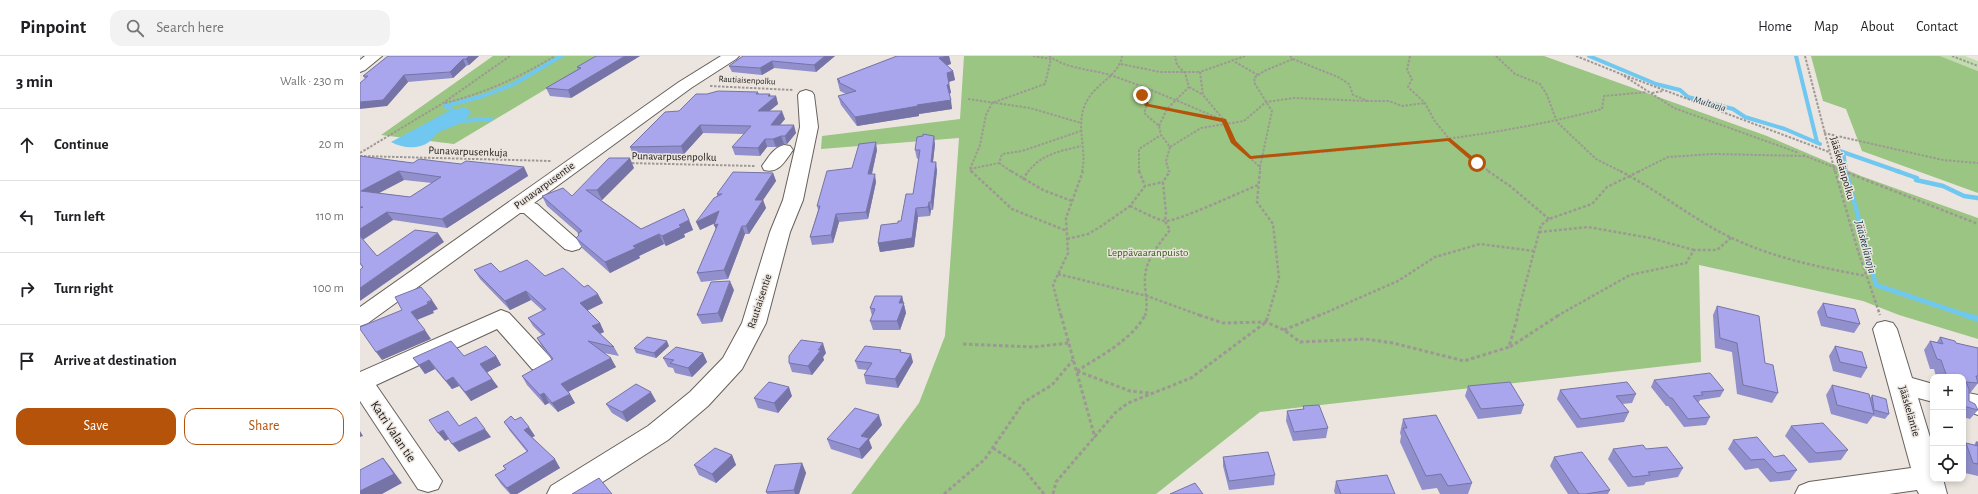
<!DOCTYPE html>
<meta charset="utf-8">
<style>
body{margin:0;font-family:"Alegreya Sans",sans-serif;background:#f2f2f2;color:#202124}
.controls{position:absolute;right:12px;bottom:12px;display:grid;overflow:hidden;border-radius:8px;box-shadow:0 2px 6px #0003}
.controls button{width:36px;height:36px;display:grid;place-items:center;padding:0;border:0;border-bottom:1px solid #e0e0e0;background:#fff;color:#202124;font:20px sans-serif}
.stop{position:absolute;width:12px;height:12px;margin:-9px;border:3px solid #b45309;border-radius:50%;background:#fff}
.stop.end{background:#b45309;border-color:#fff;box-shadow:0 1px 4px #0008}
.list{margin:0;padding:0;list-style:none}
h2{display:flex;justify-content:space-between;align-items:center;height:52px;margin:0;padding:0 16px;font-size:17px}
h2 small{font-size:13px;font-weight:400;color:#757577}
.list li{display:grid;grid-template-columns:26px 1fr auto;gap:12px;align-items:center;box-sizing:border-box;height:72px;padding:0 16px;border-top:1px solid #e0e0e0}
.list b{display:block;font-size:15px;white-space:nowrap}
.list em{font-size:13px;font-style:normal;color:#757577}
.actions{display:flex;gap:8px;padding:12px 16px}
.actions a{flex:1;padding:9px 0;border:1px solid #b45309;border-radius:12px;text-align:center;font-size:14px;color:#b45309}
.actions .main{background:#b45309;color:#fff}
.icon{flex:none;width:22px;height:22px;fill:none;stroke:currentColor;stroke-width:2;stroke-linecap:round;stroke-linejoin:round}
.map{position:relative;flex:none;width:1618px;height:438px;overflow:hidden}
header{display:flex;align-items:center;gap:24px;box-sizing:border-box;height:56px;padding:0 20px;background:#fff;border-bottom:1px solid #e0e0e0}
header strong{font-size:19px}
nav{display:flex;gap:22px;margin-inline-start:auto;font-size:14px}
.search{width:280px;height:36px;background:#f2f2f2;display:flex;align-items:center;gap:10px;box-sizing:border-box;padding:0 14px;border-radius:12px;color:#757577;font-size:15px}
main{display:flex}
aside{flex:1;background:#fff}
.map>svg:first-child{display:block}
</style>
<header>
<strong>Pinpoint</strong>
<div class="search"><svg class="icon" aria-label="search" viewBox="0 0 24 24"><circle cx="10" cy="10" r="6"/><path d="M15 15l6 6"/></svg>Search here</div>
<nav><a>Home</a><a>Map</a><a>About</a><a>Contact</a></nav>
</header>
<main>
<aside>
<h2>3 min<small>Walk · 230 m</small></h2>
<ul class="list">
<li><svg class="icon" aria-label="ahead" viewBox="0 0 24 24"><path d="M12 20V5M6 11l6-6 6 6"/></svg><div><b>Continue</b></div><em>20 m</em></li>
<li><svg class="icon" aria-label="left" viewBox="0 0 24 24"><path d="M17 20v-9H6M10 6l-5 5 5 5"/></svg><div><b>Turn left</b></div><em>110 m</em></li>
<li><svg class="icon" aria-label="right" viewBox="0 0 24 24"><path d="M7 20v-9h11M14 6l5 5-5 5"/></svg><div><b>Turn right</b></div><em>100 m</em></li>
<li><svg class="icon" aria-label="arrive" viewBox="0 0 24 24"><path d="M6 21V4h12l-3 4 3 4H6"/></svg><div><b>Arrive at destination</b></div></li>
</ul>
<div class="actions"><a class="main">Save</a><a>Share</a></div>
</aside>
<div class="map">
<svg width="1618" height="438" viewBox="0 0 1618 438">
<rect width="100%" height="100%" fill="#ece5df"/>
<!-- green -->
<path fill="#c1ddb0" d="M1580,0H1605L1618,5V15Z"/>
<!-- forest -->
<path fill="#9bc582" d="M133,0H241L94,88L21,79Z
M604,0H1184L1407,80L1501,120L1618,162V283L1539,259L1503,245L1339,209L1341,306L900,356L796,438H491L559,347L585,280L599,82L461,93L462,80L600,63Z
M1451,0H1580L1618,15V137L1502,95L1486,53L1463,45Z"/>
<!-- water -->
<path fill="#70c7ef" d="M105,51L111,56C106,67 91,71 81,75C76,77 73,83 69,86C58,94 42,92 31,86L87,56Z"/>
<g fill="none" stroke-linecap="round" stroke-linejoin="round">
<!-- stream-far2 -->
<path stroke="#70c7ef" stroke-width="4" d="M1229,0L1296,28L1320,34L1328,41L1373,53L1385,61L1425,73L1460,88
M1436,0L1457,86
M85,50L123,40L154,28L201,0
M85,50L92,54
M102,65L131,63
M1477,94L1540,116
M1483,96L1486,113"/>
<!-- stream-far1 -->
<path stroke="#70c7ef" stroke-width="4.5" d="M1537,115L1557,122L1556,124L1583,130L1604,140L1618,142
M1487,118L1516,229L1608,260"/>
<!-- stream -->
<path stroke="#70c7ef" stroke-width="6" d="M1605,259L1618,263"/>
<defs>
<path id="minor" d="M5,0H22L5,14L0,16V4Z
M361,0H379L376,3L331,32L174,147L177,148L219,185L223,189L219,193L212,195L205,193L164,157H160L8,267L0,270V251L319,26Z
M446,34L452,36L454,39L458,71L443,144L430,176L406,267L382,313L348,350L308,384L224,438H187L191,430L288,370L330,336L363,302L382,267L410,176L423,144L440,71L438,39L440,36Z
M424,89L430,90L433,94C425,105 419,118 404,114L402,110C408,102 414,91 424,89Z
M141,254L149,257L190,301L193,307L190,313L181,316L172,313L137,273L16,329L82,425L78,433L68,436L58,433L0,345V316Z
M1525,265L1533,267L1537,273L1552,322L1573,328V346L1558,342L1573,391V423H1583L1587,438H1559L1557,434L1529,438H1435L1439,430L1449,426L1551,412L1513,273L1517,267Z
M1603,336L1618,339V359L1603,354Z"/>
</defs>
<!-- minor casing -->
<use href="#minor" stroke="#67605c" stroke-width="2"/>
<!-- path-far2 -->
<path stroke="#9e9894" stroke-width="2" stroke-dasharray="2.5 1.5" stroke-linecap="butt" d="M673,0L691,3
M689,0C707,13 730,13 750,19C789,32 827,49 865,65L873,86L900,111V116
M930,0L933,3L978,21L989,28L993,39L1008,45H1029L1042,50L1065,47
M1050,0L1047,14L1052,23L1048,31L1065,47L1074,64L1090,84L1130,116
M1136,0L1155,18L1180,28L1187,39L1197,66L1236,103L1262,116
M1216,0L1261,18L1314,52L1439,97
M1445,0L1475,116
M1592,0L1618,10
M875,6L898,19
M761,8L800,16H840
M1264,19L1469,96
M350,30L433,34
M829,31L843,39
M786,32L782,39L787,49L784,57L799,70L801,79L810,91L806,105L809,116
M1292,37L1303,35
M608,43L670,52L721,67
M85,47C125,37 160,21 195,0
M787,49L860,64
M863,63L843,39L840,16L885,0
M799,70L807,53L829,31L825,17L817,9L815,0
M1464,77L1583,104L1618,107
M810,91L841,72L884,65L906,46L934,42L1008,45
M0,97L83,47L150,0
M1443,99L1486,116
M0,100L191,105
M890,102C1009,92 1126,84 1242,53L1244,40L1287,36
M268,107L395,110
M639,107L652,116
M900,111L912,55L895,28L894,22L904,15L933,3
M610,113L620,89L626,59L632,47L685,28L691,3
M610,113L639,107L642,98L662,95L721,75
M610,114L612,116
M668,116C681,98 701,95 721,90
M722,116C728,90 712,65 730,40C739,27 760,17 762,0
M779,116V93L801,79
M1278,116L1308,101L1354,98L1445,100"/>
<!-- path-far1 -->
<path stroke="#9e9894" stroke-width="2.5" stroke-dasharray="3 2" stroke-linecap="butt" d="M611,115L652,153L707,175
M651,115L683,134L712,145
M779,115L785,130
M900,115L897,146L913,168L919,222L908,260
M1128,115L1150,130L1189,163
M1260,115C1302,136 1339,169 1383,187C1423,204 1464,212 1506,220
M1475,115L1498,195L1520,259
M1483,115L1618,168
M663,124L668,115
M770,150C781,155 793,162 804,165C815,167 882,135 898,129
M1179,176L1228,171L1290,182L1334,194
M707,183L728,178L740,171L770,150L785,130L803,126
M698,218L787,240L842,260
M701,260L693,229L708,197L706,162L723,115
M785,260C789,247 784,234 785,221C786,203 799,188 810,174L805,165L806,157L803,126L810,115
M958,260L1038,225L1075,201L1120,188L1174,195
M1157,260L1181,169L1189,163L1232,148L1247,131L1280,115
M1197,260L1270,219L1326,207L1334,194H1357L1372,181"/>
<!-- path -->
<path stroke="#9e9894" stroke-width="3" stroke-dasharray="3.5 2.5" stroke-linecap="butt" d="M701,259L735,382
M839,259L863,267L906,266L924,274L940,286L1005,283L1033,287L1104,305L1149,291L1158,259
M924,274L960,259
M603,288L673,291L709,287
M1150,291L1199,259
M717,315C740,300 772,284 785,259
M717,315L770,335L790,337
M633,392L662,411L684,438
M584,438L625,403L664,346L692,329L713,304
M693,438L696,426L755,357L768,347L831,322L906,266L908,259"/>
<!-- minor -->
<use href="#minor" fill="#fff" fill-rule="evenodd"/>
</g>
<!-- wall -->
<path fill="#918fcc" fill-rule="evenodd" d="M28,0H119L109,9L106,10L93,22L48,26L27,50L3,20Z
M236,0H280L211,42L190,40L186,32L218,13L217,11Z
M383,0H475L456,16L414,12L402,19L372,16L369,10Z
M537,0H589L591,8L587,9L593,15L595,24L589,26L591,37L589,38L592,53L559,58V60L497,70L481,49L478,40L486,38L480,35L477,23Z
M398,36L399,38H410V40H416L418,48L409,55L425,63L420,69L436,77L427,88H424L416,91H407L400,100L375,99L372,91L384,78L343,77L324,98L273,99L270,91L319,55L347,38Z
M575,88L573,106L577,114L573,154H571L570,160L558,161L554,191L520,196L518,187L541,165L553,138L559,102L557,103L555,94Z
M517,94L512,118L516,126L508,163L479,166L473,187L452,189L450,181L458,154L457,150L492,112Z
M0,100L53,107L101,108L164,111L168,120L87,172L33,164L3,184L17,200L84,186L3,212L0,208ZM44,124L72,127L50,141L18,137Z
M274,112L242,144H241L281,173L329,164L333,174L324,178L325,181L306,190L304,188L279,200L280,202L250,217L222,192L216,182L219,179L218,177L187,150L182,140H212Z
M413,117L416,125L403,144L406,152L389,178H385L368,223L341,226L337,217L356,173L354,169L355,167L340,174L357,140V138Z
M114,214L140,216L185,220L224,231L243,247L227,255L240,267L244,276L240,278L254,291L259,300L244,297L256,311L208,336L215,347L198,356L189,347L185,349L167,329L162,320L192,304L182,291L177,282L182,279L173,270L168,262L183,255L171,244L150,254L120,223Z
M374,234L362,266L342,268L337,259Z
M542,240L546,257L540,274H513L510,265L512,260L510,252Z
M1463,247L1500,268L1494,277L1461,270L1457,256Z
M1357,250L1405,307L1418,337L1412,347L1377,338L1372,296L1355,292L1353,259Z
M1580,281L1596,287L1618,292V327L1611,336H1609V345L1618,354L1610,363L1603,361V321H1576L1574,313H1570L1564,294L1570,285L1577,286Z
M309,290L296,302L276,297L274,292Z
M1475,290L1507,312L1501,322L1473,315L1469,300Z
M542,296L553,306L538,332L506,328L504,319L507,314L498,313L495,305Z
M343,297L347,306L332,321L315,317L313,312L308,311L303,302Z
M466,297L463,301L464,304L452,319L432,316L429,307Z
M104,300H136L141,309L127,316L138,331L111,345L99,330L92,333L75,313L65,318L53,302Z
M1294,324L1364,334L1360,341L1340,344L1339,346H1338L1350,361L1346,369L1324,371L1308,350H1306L1291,331Z
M1472,329L1510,342L1512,339L1529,358L1525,363L1513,360L1507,368L1471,358L1466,339Z
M1108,330L1164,349L1161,358L1118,363L1105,340Z
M1200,334L1276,338L1272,347L1262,348L1269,356L1264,366L1217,372L1197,343Z
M432,340L418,357L398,352L394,342Z
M296,345L267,366L252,357L246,348Z
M943,350L968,372L966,382L933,385L926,365L927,355L943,354Z
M1043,363L1112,427L1108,438H1080L1077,432L1062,434L1040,386L1041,380L1040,377Z
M144,366L175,380L172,381L200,412L157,438H150L141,428L135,419L145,413L143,410L167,396L150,375Z
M522,369L509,384L512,392L502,403L471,393L467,383Z
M1431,370L1488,394L1481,404L1449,407L1425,380Z
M1373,384L1414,401L1437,414L1430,424L1410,426L1398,412L1385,414L1368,393Z
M1616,386H1618V420L1605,417L1603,410V391L1606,387L1614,389Z
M1253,393H1286L1323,412L1318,421L1286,426L1284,429L1268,431L1248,403Z
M372,399L376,409L356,427L339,419L334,409Z
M863,401L915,419L914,429L869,434L863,410Z
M1194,401L1250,434L1248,438H1208L1190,410Z
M442,407L446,417L439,438H407L406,436Z
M976,425L1035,438H975L974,435Z"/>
<!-- shaded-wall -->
<path fill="#7674a6" d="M109,0H119L109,9L106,3Z
M265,0H280L211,42L208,34Z
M465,0H475L456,16L454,9Z
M588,0H589L591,8L581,11L579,2Z
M103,3L106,10L93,22L90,16Z
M412,5L414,12L402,19L400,12Z
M593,15L595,24L588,26L587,17Z
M44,19L48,26L27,50L0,53V46Z
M589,28L591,37L588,38L587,29Z
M410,38L412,44L416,40L418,48L400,63L398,55Z
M591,44L592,53L559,58V60L497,70L495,61L557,49Z
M422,55L425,63L414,76L411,69Z
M340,69L343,77L324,98L321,90Z
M434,69L436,77L427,88L425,80Z
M421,80L424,88L416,91L413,83Z
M574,80L575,88L572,114L571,106Z
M405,83L407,91L400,100L398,92Z
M516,86L517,94L510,126L508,118Z
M270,102L274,112L242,144L237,134Z
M576,106L577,114L573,154L571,146Z
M164,111L168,120L87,172L82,163Z
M39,115L44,124L6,144L1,135Z
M413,117L416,125L403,144L406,152L389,178L386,170L395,144Z
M515,118L516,126L508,163L506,156Z
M569,146L571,154L570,160L568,151Z
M556,152L558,161L554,191L520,196L518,187Z
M359,155L362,164L340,174L336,166Z
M27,156L33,164L2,184L0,181V173Z
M476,158L479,166L473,187L471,179Z
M329,164L333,174L324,178L325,181L306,190L302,180L319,169Z
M358,168V177L354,169Z
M382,170L385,178L368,223L364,214Z
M78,177L84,186L0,245V232Z
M299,178L304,188L279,200L280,202L250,217L245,206L273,190Z
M370,225L374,234L362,266L358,257Z
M166,235L171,244L150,254L145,245Z
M238,238L243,247L224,256L220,247Z
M542,240L546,257L540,274L537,265L539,247Z
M72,244L78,253L73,255L74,257L57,264L51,256Z
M240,267L244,276L237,279L232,270Z
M65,274L71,283L22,304L16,296Z
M307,285L309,290L296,302L294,297Z
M463,287L466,297L463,301L464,304L452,319L448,310Z
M343,297L347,306L332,321L328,312Z
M551,298L553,306L538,332L535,323Z
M136,300L141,309L126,317L120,308Z
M251,302L256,311L206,337L201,328Z
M69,304L75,313L65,318L59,309Z
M93,321L99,330L92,333L86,325Z
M132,323L138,331L111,345L105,336Z
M429,331L432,340L418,357L414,347Z
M291,336L296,345L267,366L262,356Z
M184,337L189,347L185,349L180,339Z
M210,338L215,347L198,356L192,347Z
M519,359L522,369L509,384L512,392L502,403L499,393L501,380Z
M169,371L175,380L170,382L164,374Z
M125,373L131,381L99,396L92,388Z
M83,374L89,383L85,385L78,377Z
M0,375L3,380L0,381Z
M372,399L376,409L356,427L352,418Z
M23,402L31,412L42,427L22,438H0V435Z
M195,403L200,412L157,438H151L147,432Z
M442,407L446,417L439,438H435L434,434Z"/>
<!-- building -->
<path fill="#a9a6ed" stroke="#7674a6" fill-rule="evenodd" d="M28,0H109L106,3H103L90,16L44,19L23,44L0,46V27L8,20H3Z
M236,0H265L208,34L186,32L221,12L217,11Z
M383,0H465L454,9L412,5L400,12L369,10Z
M537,0H588L579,2L593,15L587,17L589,28L587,29L591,44L557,49L558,50L495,61L478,40L496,35L478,26L480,25L477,23Z
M358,35L398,36L396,38H410L408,40H416L398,55H422L411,69H434L425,80H421L413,83H405L398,92L372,91L391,70L340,69L321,90L270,91L305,56L319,55L336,38H347Z
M563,78L574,80L571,106H576L571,146H569L568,151L556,152L552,182L518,187L521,169L538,167V165H541L546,138H553L560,94H555L557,81L563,80Z
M516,86L508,118H515L506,156L476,158L471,179L450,181L460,150H457L467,115L492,112L499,88Z
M0,100L53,107L59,103L101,108L106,105L164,111L82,163L27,156L0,173V152L3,151H0ZM39,115L81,121L50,141L1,135Z
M249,102H270L237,134H226L281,173L324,153L329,164L319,169L321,171L302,180L299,178L273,190L276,192L245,206L216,182L219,179L218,177L222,175L182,140L203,132L212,140Z
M373,116L413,117L395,144H403L386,170H382L364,214L337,217L358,168L354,169L359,155L336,166L354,142L362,138H357Z
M55,174L78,177L0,232V214L3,211L0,207V180L17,200Z
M167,204L185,220L203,212L224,231L228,229L238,238L220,247L240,267L232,270L254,291L228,285L251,302L201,328L210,338L192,347L184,337L180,339L162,320L193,303L177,282L185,278L168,262L186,253L166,235L145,245L114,214L131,207L140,216Z
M370,225L358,257L337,259L351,226Z
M61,231L72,244L67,246L68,248L51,256L65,274L16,296L0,273V271L42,254L35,241Z
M515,240H542L539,247H544L537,265H510L515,253L510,252Z
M1463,247L1495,253L1500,268L1467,261Z
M1357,250L1399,260L1405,307L1413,309L1418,337L1383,329L1377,287L1360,282Z
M287,281L307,285L294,297L274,292Z
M1580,281L1595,285L1596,287L1618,292V320H1616L1618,327L1606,326L1609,333V345L1615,348L1618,354L1603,350V321H1587L1581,304L1577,303L1570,285L1583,288Z
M441,284L463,287L458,294H461L448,310L429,307V300Z
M91,285L104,300L126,290L136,300L120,308L132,323L105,336L93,321L86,325L69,304L59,309L53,302Z
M505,290L541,294L540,296L551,298L535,323L504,319L512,307L495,305Z
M1475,290L1502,296L1507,312L1480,306Z
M316,291L343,297L328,312L310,307L314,304L303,302Z
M1350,317L1364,334L1341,336L1343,339L1333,340L1350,361L1328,363L1312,342H1310L1294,324Z
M409,326L429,331L414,347L394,342Z
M1150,326L1164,349L1121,353L1108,330Z
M1267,326L1276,338L1256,340L1269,356L1221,363L1200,334Z
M276,328L291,336L262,356L246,348Z
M1472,329L1509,338L1514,358L1477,349Z
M1512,339L1526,343L1529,358L1514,354Z
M959,349L968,372L934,376L927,355L944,353L943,350Z
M495,352L519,359L501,380L509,382L499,393L467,383Z
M88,355L99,370L116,361L125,373L92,388L83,374L78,377L69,364Z
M1076,359L1112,427L1088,430L1081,418L1066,420L1043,372H1047L1043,363Z
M151,360L155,364L161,361L169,371L164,374L195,403L147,432L135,419L146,413L143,410L168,395L144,366Z
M1463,367L1488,394L1456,397L1431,370Z
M1397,381L1414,401L1424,399L1437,414L1417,417L1404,403L1391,404L1373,384Z
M1616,386H1618V408L1613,407L1606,387L1618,390Z
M1283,389L1286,393L1307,391L1323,412L1288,416L1290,419L1273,421L1253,393Z
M355,392L372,399L352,418L334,409Z
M908,396L915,419L869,425L863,401Z
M1222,396L1250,434L1226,438H1219L1194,401Z
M23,402L34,418L0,435V414Z
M442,407L434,434L406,436L415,409Z
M1027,419L1035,438H981L976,425Z
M239,422L252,438H212Z
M835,427L843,438H810Z"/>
<!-- route -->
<path fill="#b45309" d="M780,38H784L789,48L866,63L876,85L891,100L1090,82L1120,107L1115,108L1088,85L890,103L871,87L862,66L785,50Z"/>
<g text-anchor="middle" stroke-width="3" stroke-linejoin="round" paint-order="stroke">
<!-- far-street labels -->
<g font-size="9" fill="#1a1715" stroke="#ece5df">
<text transform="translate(387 24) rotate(3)" y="3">Rautiaisenpolku</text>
</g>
<!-- far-water labels -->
<g font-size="10" font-style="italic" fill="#1b4253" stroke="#ece5df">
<text transform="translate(1350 47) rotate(16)" y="4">Multaoja</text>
</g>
<!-- street labels -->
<g font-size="11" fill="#1a1715" stroke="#ece5df">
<text transform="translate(108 95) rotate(2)" y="4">Punavarpusenkuja</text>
<text transform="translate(314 100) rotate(1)" y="4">Punavarpusenpolku</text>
<text transform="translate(1483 112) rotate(74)" y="4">Jääskelänpolku</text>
<text transform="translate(184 129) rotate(-36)" y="4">Punavarpusentie</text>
<text transform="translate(399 245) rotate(-72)" y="4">Rautiaisentie</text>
<text transform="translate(1550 355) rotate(74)" y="4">Jääskeläntie</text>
</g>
<!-- park labels -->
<g font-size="11" fill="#355b18" stroke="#ece5df">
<text x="788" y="200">Leppävaaranpuisto</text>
</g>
<!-- water labels -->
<g font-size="12" font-style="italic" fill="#1b4253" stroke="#ece5df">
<text transform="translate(1506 191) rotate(75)" y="4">Jääskelänoja</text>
</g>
<!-- near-street labels -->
<g font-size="13" fill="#1a1715" stroke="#ece5df">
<text transform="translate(34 375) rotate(56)" y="5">Katri Valan tie</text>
</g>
</g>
</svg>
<div class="controls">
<button>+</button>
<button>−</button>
<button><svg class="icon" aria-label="locate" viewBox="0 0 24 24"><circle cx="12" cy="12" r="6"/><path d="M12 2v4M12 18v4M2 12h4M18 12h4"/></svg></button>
</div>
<div class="stop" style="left:1117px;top:107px"></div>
<div class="stop end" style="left:782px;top:39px"></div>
</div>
</main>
